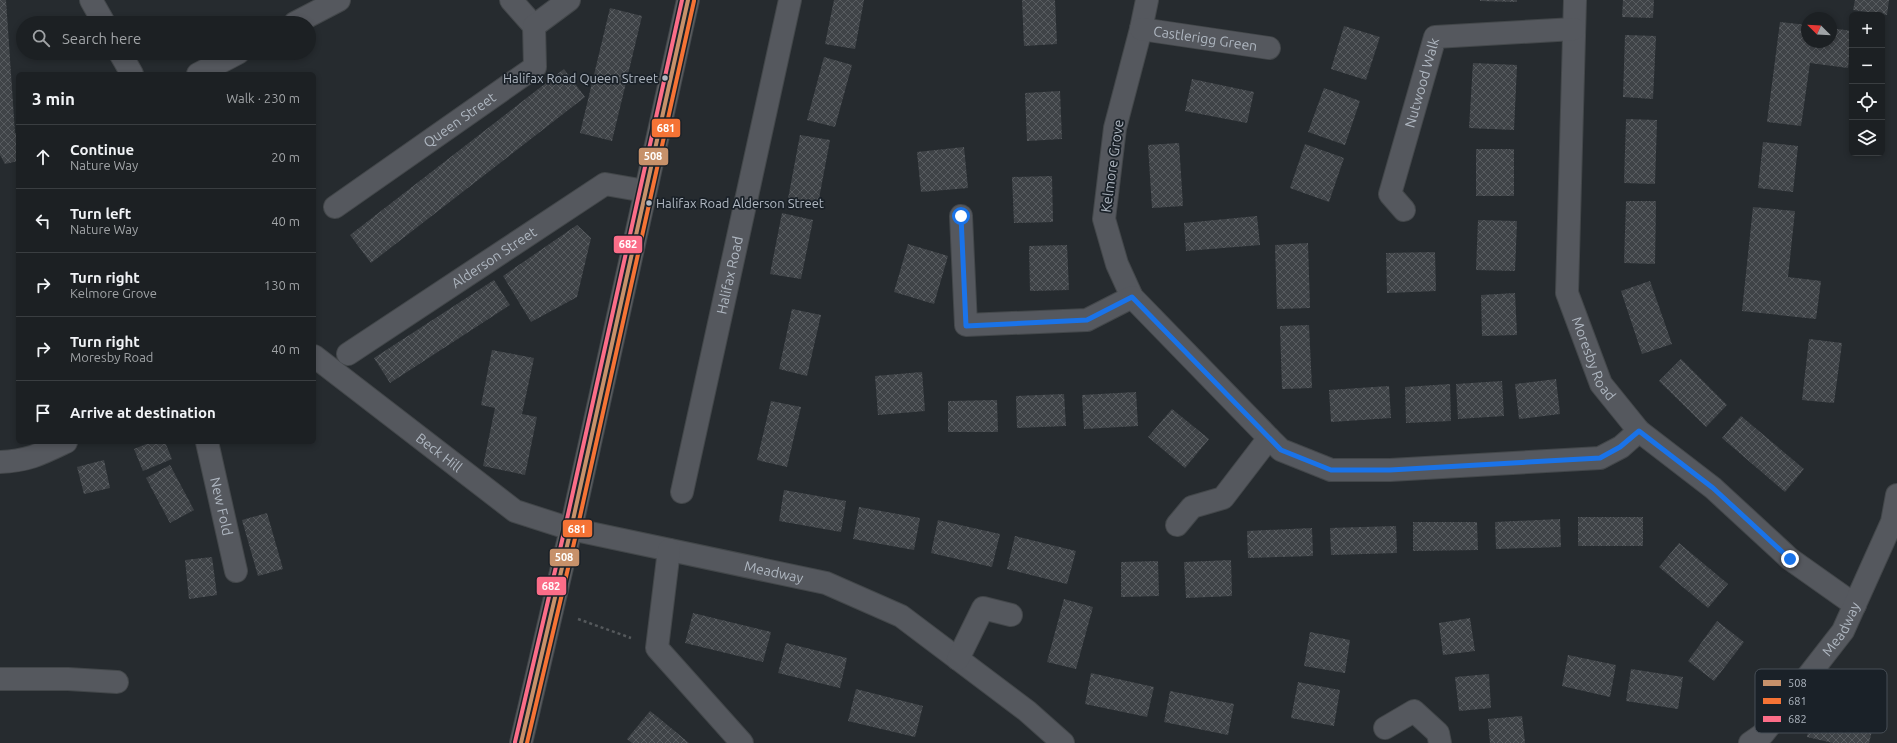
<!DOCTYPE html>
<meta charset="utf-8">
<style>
body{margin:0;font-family:Ubuntu,sans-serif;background:#25282b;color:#f1f3f6}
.controls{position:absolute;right:12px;top:12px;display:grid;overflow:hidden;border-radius:6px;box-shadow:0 2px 6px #0003}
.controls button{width:36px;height:36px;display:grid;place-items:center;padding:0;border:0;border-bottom:1px solid #3a3e41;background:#1c2023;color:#f1f3f6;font:20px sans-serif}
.compass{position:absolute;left:1801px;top:12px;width:36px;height:36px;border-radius:50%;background:#1c2023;box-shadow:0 2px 6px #0003;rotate:294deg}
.stop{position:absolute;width:12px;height:12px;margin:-9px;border:3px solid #1a73e8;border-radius:50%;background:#fff}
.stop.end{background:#1a73e8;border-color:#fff;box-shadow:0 1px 4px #0008}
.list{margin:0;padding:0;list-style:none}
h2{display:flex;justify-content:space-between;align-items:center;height:52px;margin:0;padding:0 16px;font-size:17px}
h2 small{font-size:13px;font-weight:400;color:#a0a3a6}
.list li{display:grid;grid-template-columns:26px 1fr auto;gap:12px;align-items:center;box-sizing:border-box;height:64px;padding:0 16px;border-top:1px solid #3a3e41}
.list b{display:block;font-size:15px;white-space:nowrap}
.list p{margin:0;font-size:13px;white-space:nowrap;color:#a0a3a6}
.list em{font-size:13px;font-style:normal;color:#a0a3a6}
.icon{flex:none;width:22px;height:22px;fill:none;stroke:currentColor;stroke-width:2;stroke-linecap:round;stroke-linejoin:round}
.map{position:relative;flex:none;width:1897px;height:743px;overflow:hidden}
.search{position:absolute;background:#1c2023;box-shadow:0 2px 6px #0003;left:16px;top:16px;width:300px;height:44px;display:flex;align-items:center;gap:10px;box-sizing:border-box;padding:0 14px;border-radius:22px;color:#a0a3a6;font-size:15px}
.panel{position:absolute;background:#1c2023;box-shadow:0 2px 6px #0003;left:16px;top:72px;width:300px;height:372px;border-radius:6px}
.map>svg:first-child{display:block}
</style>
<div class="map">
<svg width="1897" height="743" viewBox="0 0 1897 743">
<defs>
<pattern id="building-cross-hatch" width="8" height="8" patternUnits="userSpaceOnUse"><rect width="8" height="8" fill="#3f4347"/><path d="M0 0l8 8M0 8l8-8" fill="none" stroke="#585c60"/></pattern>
</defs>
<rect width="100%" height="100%" fill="#262b2f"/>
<!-- building -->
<path fill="url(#building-cross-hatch)" d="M0,0H6L15,133H18V161L5,164L0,155Z
M834,0H864L855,49L825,44Z
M1022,0H1055L1057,44L1024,46Z
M1480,0H1517V2L1480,1Z
M1623,0H1654L1653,18L1622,17Z
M1855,0H1889L1887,15L1853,10Z
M610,8L642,16L612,141L580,133Z
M1780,22L1807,25V42H1831V28L1852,31L1848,68L1810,63L1801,126L1767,122Z
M1344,26L1380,37L1366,80L1331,69Z
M1625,35L1656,36L1653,99L1623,97Z
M824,57L852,65L835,127L807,120Z
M1473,63L1517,65L1514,130L1469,128Z
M564,69L585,97L371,263L350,235Z
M1192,79L1254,92L1247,123L1185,111Z
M1324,88L1360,101L1345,145L1308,132Z
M1060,91L1062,139L1027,141L1025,93Z
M1626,119L1657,120L1655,184L1624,183Z
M800,135L830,140L818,204L788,199Z
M1763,142L1798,146L1793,192L1758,188Z
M1179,143L1183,206L1152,208L1148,145Z
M1305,144L1344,158L1329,202L1290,188Z
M964,147L968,188L921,192L917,152Z
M1476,149H1514V196H1476Z
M1052,176L1053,222L1014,223L1012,177Z
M1626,201H1656L1655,264L1624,263Z
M1753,207L1795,211L1788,277L1821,281L1816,319L1742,311Z
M782,213L813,220L801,279L770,274Z
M1257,216L1260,245L1186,251L1184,223Z
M1478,220L1517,221L1515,271L1476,270Z
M577,225L591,238L577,297L531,322L503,276Z
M1308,243L1310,308L1277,309L1275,245Z
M908,244L948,256L934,304L894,292Z
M1067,245L1069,290L1030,291L1029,246Z
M1435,252L1436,291L1387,293L1386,253Z
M494,280L510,305L390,383L374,358Z
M1650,281L1672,344L1642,354L1621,291Z
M1515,293L1517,335L1482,336L1481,295Z
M792,309L821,315L807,376L779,369Z
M1309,325L1312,388L1282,389L1280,326Z
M1809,339L1842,343L1834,403L1802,400Z
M492,350L534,358L522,414L537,417L525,475L483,466L495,408L481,405Z
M1681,359L1727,405L1706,427L1659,381Z
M922,372L925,411L878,415L875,376Z
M1556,379L1560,414L1519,419L1515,384Z
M1502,381L1504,416L1458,419L1456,384Z
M1450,384L1451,421L1406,423L1405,387Z
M1389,386L1391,418L1331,422L1329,390Z
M1136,392L1138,426L1084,429L1082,395Z
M1064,394L1066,426L1017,428L1016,396Z
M997,400L998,432H948V401Z
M771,401L801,407L787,467L757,460Z
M1172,409L1209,439L1185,468L1148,437Z
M1741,416L1804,469L1785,492L1722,438Z
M151,442H165L172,459L143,471L134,449Z
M104,460L110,488L84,494L77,467Z
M170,465L194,510L170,523L146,478Z
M784,490L846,501L841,532L779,521Z
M859,507L920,518L914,550L853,539Z
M267,513L283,569L258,576L242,520Z
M1578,517H1643V546H1578Z
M1560,519L1561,547L1496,549L1495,522Z
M938,520L1000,534L992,567L931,553Z
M1413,522H1477L1478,550L1413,551Z
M1396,526L1397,553L1331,555L1330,528Z
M1312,528L1313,556L1248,558L1247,531Z
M1015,536L1076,551L1067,584L1007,569Z
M1679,543L1728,584L1708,608L1659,567Z
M212,557L217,595L189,599L185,560Z
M1231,560L1232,596L1186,598L1184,562Z
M1158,561L1159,596L1121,597V562Z
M1064,599L1093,607L1076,669L1047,662Z
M693,613L771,632L763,662L685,643Z
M1470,618L1475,651L1443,655L1439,623Z
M1717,621L1744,642L1714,681L1688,661Z
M1310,632L1350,640L1345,673L1304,666Z
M786,643L847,658L840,688L778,673Z
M1568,655L1616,665L1610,697L1562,686Z
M1631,669L1683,677L1678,709L1626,701Z
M1091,673L1154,687L1147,717L1085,704Z
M1489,674L1491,708L1459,711L1455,677Z
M1298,682L1340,690L1334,726L1291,718Z
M856,689L923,706L915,737L848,721Z
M1170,691L1234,704L1228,735L1164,722Z
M1815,704L1875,719L1869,743H1833L1807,737Z
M650,711L659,718L689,743H632L627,739Z
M1522,716L1525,743H1490L1488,719Z"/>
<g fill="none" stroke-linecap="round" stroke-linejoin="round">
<defs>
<g id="minor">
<path d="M91,0L104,23"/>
<path d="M511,0L534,26"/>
<path d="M1147,0L1141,29L1115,128L1104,219L1117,264L1132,297L1269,438L1281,450L1331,470H1390L1600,458L1621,447L1639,431"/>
<path id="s1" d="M1575,0L1567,293L1601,384L1639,431L1713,488L1790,559L1855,605"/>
<path d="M295,23L339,0"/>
<path id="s2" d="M1141,29L1269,48"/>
<path d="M120,53L132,74"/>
<path d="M198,74L238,53"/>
<path id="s3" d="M335,207L535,67L534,26L569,0"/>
<path id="s4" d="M1404,210L1390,194L1435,37L1574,29"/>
<path d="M961,216L966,325L1087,320L1132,297"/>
<path id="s5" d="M348,354L605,184L645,191"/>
<path id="s6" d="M314,356L515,511L571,529L826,583L901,616L1027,711L1063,743"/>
<path id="s7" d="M207,442L236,571"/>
<path d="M0,462C28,461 41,454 66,442"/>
<path id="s8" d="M682,492L790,0"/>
<path d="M1177,525L1192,507L1223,498L1269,438"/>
<path d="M669,550L657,648L742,743"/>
<path d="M958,659L983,608L1011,615"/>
<path d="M0,679H68L117,682"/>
<path d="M1385,728L1414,711L1438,733L1440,743"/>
<path id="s9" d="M1750,743L1763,734L1843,631L1892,522L1897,495"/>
</g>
<path id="highway" d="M521,743L571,529L688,0"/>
</defs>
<!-- minor casing -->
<use href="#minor" stroke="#43474a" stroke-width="24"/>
<!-- highway casing -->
<use href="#highway" stroke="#42474b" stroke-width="24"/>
<!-- path -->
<path stroke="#55595c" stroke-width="2.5" stroke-dasharray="3 3" stroke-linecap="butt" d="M578,619L631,638"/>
<!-- minor -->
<use href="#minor" stroke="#55585e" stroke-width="22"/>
<!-- highway -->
<use href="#highway" stroke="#5a5c5f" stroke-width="22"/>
<defs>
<path id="bus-1" d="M521,743L571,529L688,0"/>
<path id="bus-2" d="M527,743L577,530L694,1"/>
<path id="bus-3" d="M515,742L565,528L682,0"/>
</defs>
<!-- bus-1 casing -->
<use href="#bus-1" stroke="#1a2128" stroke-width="7"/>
<!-- bus-2 casing -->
<use href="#bus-2" stroke="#1a2128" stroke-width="7"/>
<!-- bus-3 casing -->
<use href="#bus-3" stroke="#1a2128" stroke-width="7"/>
<!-- bus-1 -->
<use href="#bus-1" stroke="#c7916a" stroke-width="4"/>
<!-- bus-2 -->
<use href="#bus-2" stroke="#f57335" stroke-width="4"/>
<!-- bus-3 -->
<use href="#bus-3" stroke="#fb6d88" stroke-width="4"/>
</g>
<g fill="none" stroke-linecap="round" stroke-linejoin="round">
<!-- route -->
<path stroke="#1a73e8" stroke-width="5" d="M961,216L966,326L1087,320L1132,297L1281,450L1331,470H1390L1600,458L1620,447L1639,431L1713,488L1790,559"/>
</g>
<!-- markers -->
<g fill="#afb7c1" stroke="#1a2128" stroke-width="1.5">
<circle cx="665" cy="78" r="3.5"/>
<circle cx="649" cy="203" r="3.5"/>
</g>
<g text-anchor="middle" stroke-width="3.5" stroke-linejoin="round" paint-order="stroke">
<!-- bus labels -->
<g font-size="13" fill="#afb7c1" stroke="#1a2128" text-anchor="end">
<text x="658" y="83">Halifax Road Queen Street</text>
<text x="656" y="208" text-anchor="start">Halifax Road Alderson Street</text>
</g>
<!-- street labels -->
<g font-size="14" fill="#afb7c1" stroke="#1a2128">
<text dy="5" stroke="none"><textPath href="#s2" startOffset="65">Castlerigg Green</textPath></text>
<text dy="5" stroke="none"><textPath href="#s4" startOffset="137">Nutwood Walk</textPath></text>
<text dy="5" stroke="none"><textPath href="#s3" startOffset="152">Queen Street</textPath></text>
<text transform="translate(1112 166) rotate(-82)" y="5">Kelmore Grove</text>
<text dy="5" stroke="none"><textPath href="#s5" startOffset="175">Alderson Street</textPath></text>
<text dy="5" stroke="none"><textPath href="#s8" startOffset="222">Halifax Road</textPath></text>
<text dy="5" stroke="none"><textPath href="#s1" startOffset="364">Moresby Road</textPath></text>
<text dy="5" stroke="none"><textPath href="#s6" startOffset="158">Beck Hill</textPath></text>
<text dy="5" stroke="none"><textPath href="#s7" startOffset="66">New Fold</textPath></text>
<text dy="5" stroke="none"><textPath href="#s6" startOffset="520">Meadway</textPath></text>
<text dy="5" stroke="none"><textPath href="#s9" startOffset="147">Meadway</textPath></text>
</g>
</g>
<!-- legend -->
<rect x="1755" y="669" width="132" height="64" rx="6" fill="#1a2128" stroke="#474e56" stroke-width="1"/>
<rect x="1763" y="680" width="18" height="6" fill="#c7916a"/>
<rect x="1763" y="698" width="18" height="6" fill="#f57335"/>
<rect x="1763" y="716" width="18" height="6" fill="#fb6d88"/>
<g font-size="11" fill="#afb7c1">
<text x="1788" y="687">508</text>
<text x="1788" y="705">681</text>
<text x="1788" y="723">682</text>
</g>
<g stroke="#1a2128" stroke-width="1.5">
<rect x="651" y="118" width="30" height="20" rx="4" fill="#f57335"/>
<rect x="638" y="147" width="31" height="19" rx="4" fill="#c7916a"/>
<rect x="613" y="235" width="30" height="19" rx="4" fill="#fb6d88"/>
<rect x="562" y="519" width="31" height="19" rx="4" fill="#f57335"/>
<rect x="549" y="548" width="31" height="19" rx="4" fill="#c7916a"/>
<rect x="536" y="576" width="31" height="20" rx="4" fill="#fb6d88"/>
</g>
<g font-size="11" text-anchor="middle" font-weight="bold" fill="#fff">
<text x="666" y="132">681</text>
<text x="653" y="160">508</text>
<text x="628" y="248">682</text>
<text x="577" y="533">681</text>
<text x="564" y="561">508</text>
<text x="551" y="590">682</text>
</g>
</svg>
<div class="controls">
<button>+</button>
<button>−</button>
<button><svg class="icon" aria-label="locate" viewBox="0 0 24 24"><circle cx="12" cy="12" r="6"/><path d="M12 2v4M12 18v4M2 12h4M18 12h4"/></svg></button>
<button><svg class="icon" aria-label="layers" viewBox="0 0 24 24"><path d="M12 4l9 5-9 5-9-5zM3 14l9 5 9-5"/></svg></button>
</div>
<svg class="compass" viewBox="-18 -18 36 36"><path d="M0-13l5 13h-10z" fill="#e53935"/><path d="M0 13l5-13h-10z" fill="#a0a3a6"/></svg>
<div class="stop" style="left:961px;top:216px"></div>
<div class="stop end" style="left:1790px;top:559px"></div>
<div class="search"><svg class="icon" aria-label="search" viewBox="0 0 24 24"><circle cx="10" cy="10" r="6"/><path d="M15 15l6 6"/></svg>Search here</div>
<section class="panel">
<h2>3 min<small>Walk · 230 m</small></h2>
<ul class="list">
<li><svg class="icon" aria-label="ahead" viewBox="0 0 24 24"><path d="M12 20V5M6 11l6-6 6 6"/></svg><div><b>Continue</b><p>Nature Way</p></div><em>20 m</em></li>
<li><svg class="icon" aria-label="left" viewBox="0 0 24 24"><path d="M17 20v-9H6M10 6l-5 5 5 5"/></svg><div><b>Turn left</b><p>Nature Way</p></div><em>40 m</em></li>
<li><svg class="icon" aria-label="right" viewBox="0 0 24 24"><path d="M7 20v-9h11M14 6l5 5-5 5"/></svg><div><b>Turn right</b><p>Kelmore Grove</p></div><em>130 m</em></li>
<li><svg class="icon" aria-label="right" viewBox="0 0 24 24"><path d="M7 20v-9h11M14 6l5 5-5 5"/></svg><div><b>Turn right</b><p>Moresby Road</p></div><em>40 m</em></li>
<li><svg class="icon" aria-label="arrive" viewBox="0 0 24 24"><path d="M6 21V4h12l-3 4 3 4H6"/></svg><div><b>Arrive at destination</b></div></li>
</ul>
</section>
</div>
